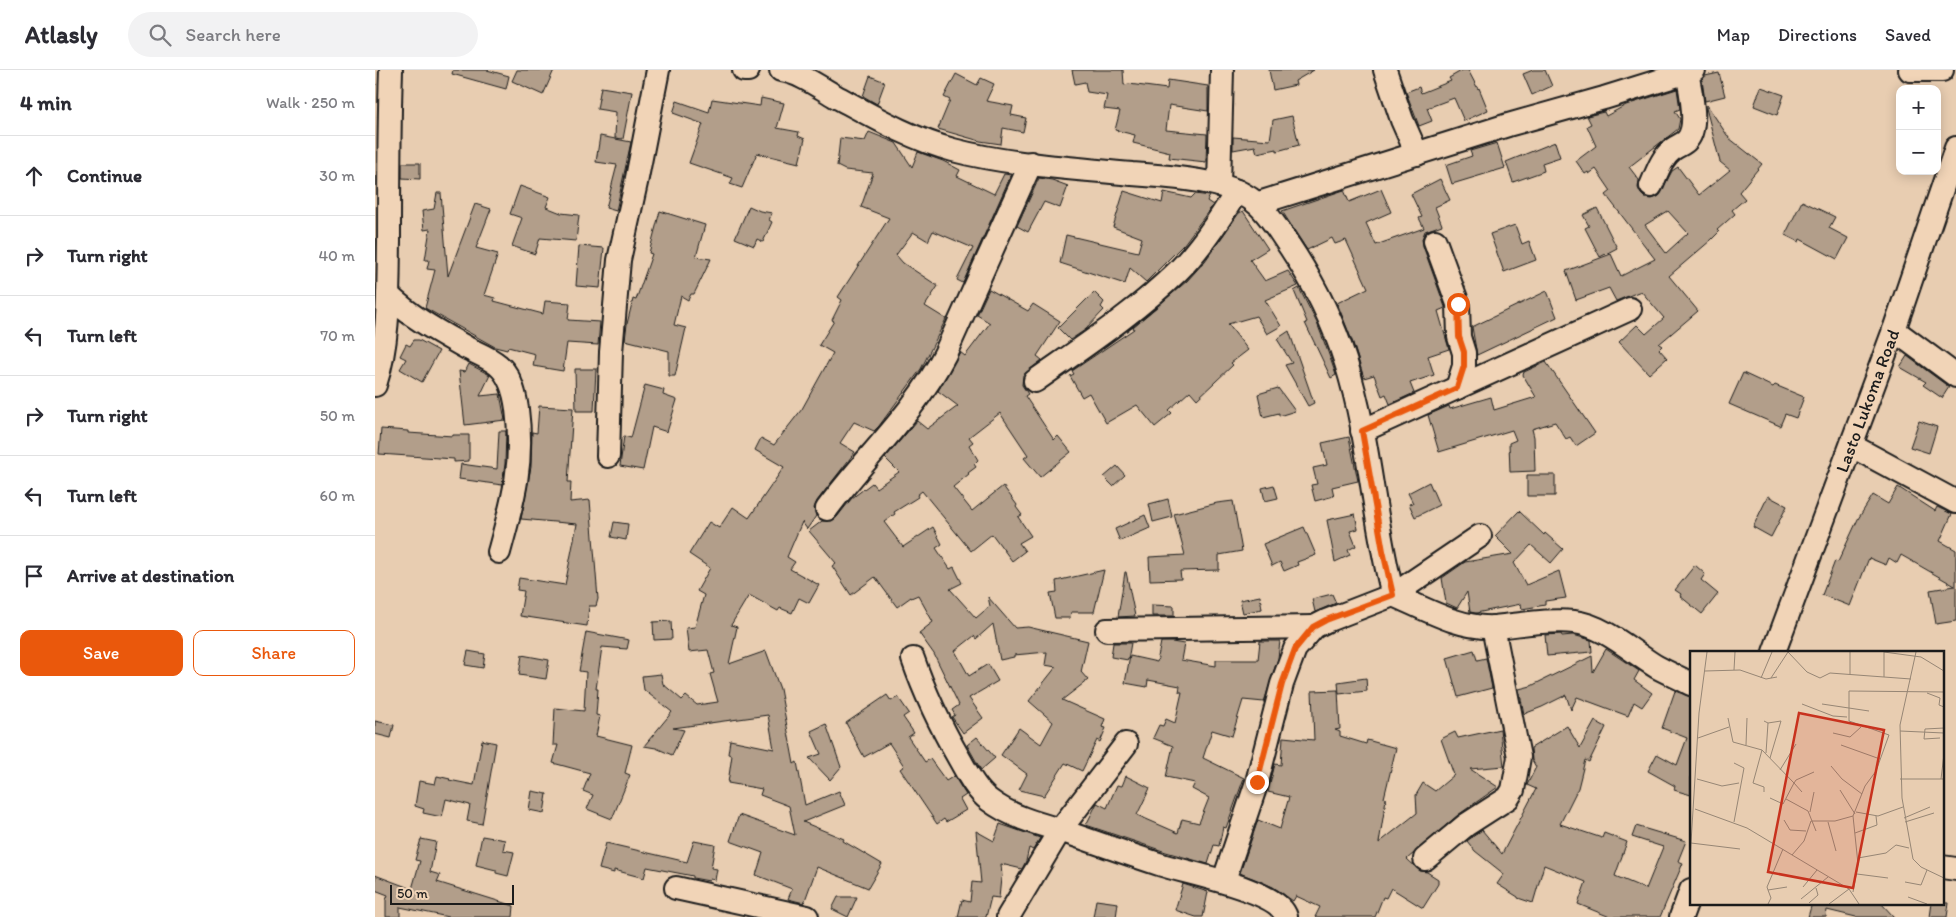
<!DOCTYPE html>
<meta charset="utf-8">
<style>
body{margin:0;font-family:Itim,sans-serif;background:#f2f2f3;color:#2b2b33}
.controls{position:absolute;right:15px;top:15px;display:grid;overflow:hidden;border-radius:10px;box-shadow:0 2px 12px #0003}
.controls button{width:45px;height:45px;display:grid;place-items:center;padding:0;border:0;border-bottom:1px solid #e1e1e2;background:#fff;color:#2b2b33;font:25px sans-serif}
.scale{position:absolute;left:15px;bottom:12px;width:124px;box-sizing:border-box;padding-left:5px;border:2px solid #1c1c1c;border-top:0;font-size:14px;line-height:18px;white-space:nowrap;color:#1c1c1c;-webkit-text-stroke:4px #f1d4b7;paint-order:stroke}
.stop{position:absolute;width:15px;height:15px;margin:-11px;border:4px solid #ea580c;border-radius:50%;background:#fff}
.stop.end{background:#ea580c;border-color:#fff;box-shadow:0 1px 5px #0008}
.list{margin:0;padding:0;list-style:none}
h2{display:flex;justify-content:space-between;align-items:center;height:65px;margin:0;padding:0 20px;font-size:21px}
h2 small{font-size:16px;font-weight:400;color:#7c7c81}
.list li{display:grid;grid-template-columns:32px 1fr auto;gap:15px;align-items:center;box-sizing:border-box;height:80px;padding:0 20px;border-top:1px solid #e1e1e2}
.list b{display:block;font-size:19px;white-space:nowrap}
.list em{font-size:16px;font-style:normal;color:#7c7c81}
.actions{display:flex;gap:10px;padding:15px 20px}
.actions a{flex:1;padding:11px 0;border:1px solid #ea580c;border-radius:10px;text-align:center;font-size:18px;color:#ea580c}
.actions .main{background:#ea580c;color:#fff}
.icon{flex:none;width:28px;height:28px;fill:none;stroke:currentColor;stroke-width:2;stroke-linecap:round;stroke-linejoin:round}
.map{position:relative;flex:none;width:1581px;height:847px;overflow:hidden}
header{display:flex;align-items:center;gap:30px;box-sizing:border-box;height:70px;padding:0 25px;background:#fff;border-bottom:1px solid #e1e1e2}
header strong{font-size:24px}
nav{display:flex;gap:28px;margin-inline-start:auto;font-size:18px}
.search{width:350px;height:45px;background:#f2f2f3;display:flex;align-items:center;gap:12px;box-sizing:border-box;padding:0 18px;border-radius:28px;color:#7c7c81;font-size:19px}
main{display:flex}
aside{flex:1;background:#fff}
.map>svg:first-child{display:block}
</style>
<header>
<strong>Atlasly</strong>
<div class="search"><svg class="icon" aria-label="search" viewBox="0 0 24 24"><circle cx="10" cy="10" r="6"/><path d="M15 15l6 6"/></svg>Search here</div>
<nav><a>Map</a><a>Directions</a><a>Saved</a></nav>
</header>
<main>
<aside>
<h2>4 min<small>Walk · 250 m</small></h2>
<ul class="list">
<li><svg class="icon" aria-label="ahead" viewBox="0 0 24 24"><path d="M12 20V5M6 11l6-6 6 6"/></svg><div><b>Continue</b></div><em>30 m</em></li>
<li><svg class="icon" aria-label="right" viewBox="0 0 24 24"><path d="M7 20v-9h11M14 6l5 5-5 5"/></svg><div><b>Turn right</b></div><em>40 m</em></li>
<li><svg class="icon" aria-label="left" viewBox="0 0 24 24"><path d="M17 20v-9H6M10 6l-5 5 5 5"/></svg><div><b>Turn left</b></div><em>70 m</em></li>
<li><svg class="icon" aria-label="right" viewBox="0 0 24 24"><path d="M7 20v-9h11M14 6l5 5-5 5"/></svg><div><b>Turn right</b></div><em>50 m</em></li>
<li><svg class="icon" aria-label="left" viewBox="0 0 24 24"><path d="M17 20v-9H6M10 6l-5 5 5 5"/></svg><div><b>Turn left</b></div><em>60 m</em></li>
<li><svg class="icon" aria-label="arrive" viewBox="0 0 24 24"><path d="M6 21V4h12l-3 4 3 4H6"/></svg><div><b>Arrive at destination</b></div></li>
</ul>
<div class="actions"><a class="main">Save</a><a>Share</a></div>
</aside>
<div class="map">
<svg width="1581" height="847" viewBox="0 0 1581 847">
<rect width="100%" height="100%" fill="#e8cdb1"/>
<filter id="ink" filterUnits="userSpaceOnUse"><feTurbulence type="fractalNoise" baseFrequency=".02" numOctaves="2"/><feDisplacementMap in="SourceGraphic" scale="10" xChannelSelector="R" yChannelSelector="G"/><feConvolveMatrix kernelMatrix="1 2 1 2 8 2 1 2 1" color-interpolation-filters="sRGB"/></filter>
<g filter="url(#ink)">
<!-- building -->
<path fill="#b29e8a" stroke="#1c1c1c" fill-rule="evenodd" d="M78,0H112L134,6L131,19L77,4Z
M142,0H179L168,25L137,11Z
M697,0H748L749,15L754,14L792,19L793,10L833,16V41L794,35L791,60L832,64L831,92L794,88L795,82L758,73L760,65L740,60L745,41L729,39L732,25L712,22L710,12L700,14Z
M894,0H939L920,11L921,15L898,20Z
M1088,0H1093L1103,19L1104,18L1113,40L1089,51L1079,28L1052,38L1057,51L1044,56L1031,22L1044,17L1046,23L1076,11L1074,8Z
M1158,0H1170L1177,16L1157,25L1148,4Z
M1344,3L1350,26L1330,31L1327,10L1330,6Z
M581,4L602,15L606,8L619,14L611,31L638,36L636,45L651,48L648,62L628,58L626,74L605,71L563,59L575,30L569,27Z
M495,6L510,12L502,34L488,26Z
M226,17L257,22L248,69L240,68L241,42L222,39Z
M1386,17L1409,25L1402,45L1379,36Z
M1302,19L1305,39L1300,41L1305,49L1303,59L1254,97L1264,110L1263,118L1266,124L1270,128L1277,129L1284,126L1297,101L1303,97L1324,125L1355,100L1345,92L1331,38L1332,35L1354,68L1387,94L1364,122L1370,129L1357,140L1360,144L1342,160L1344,162L1336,170L1294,206L1323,241L1284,274L1287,276L1284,279L1292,288L1274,304L1244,272L1262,255L1271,264L1289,248L1266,221L1241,231L1234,218L1201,230L1191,201L1236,184L1246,206L1280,189L1231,125L1236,121L1221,99L1214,104L1213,102L1210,104L1201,91L1221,76L1212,56L1216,54L1212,46L1229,42L1231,46L1251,35ZM1293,141L1313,163L1291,183L1270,155Z
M386,28L409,33L402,58L424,62L423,66L430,69L424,93L382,83L367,118L355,114L358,108L314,93L328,54L298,43L302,31L334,42L337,29L385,36Z
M917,46L924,75L902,81V79L882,83L880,76L858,80V67L895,70L898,50Z
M494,62L521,73L537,97L543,82L568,91L585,100L582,106L619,124L629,104L636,105L588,213L582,210L598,178L558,161L553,171L538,162L521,185L528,193L563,216L550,236L571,249L546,299L504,356L499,361L479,352L465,373L480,382L442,431L439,438L441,446L432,459L427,452L412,487L420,492L415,499L444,515L434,533L424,528L417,543L405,538L403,541L374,525L356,555L362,557L354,594L391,581L405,619L419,694L422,692L430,735L464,721L470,735L428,752L469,769L468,771L507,794L493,818L442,797L429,833L413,829L417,819L381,805L388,783L355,771L364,745L420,765L414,736L385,725L387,719L353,713L357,685L353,684L355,670L399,679L393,645L298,658L309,660L297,685L281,678L269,676L297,642L269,620L267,606L286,604L288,614L307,630L311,626L322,635L343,632L335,604L339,603L333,580L314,582L311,558L320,557L329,525L322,521L335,498L314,484L334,452L344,458L358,437L374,448L409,397L380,380L386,368L399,375L427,339L458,283L444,275L459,251L457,250L467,230L463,227L514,148L486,137L498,103L470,100L462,96L465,68L490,71Z
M225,66L256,72L241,141L231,138L242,95L221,92Z
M1180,72L1185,87L1167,93L1169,101L1138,112L1131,92Z
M1122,73L1130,98L1077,114L1071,95L1097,86L1095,81Z
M27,93H45V109L27,108Z
M664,108L677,110L693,116L685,138L669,132L653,162L642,156Z
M1065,109L1075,130L1060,137L1067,155L1050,161L1047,169L1048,176L1070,237V238L1063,241L1074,279L1053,286L1059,305L1035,313L1039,323L1015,334L1011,324L1007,326L999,305L989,308L978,273L962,233L993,218L971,170L960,174L957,168L932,180L907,141L969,120L974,132L1006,119L1016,142L991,153L1001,175L1049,158L1044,148L1047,147L1036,124Z
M145,116L175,127L171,137L186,143L204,145L201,171L165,168L160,184L137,176L147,148L135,144Z
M749,121L787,133L789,122L816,128L820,124L835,126L832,131L838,135L809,174L771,212L755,198L750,214L685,193L691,165L763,182L767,168L738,157Z
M62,123H66L73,206L100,134L116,139L101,178L123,184L109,225L120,228L119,231L168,244L170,231L195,233L193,250L225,252L223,275L192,273L188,301L158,296L160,284L133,277L132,280L120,277L50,238L60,200L52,199L54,190H50L55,159L49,160L47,141L59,139Z
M1427,131L1460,147L1454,158L1473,168L1462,189L1425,169L1424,172L1410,165Z
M374,136L385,141L397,143L394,150L397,152L388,172L382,169L379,176L360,168Z
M1222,138L1242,178L1225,187L1210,158L1214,156L1208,145Z
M285,141L330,155L321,187L336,189L319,224H316L313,230L306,226L299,255L311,258L300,306H294V281L250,270L252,254L258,229L261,230L277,184L274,183Z
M868,141L893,179L875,190L890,211L913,201L923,216L890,230L906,256L892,264L881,246L853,254L873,280L856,293L858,295L822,329L815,321L794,340L797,343L780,357L762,335L731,353L714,323L707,327L695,306L699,304L697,301L759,259L758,257L812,211L830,191L864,143Z
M1140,155L1147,174L1154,171L1161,190L1129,202L1115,164Z
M204,176L229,178L225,218L201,216Z
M924,218L942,253L953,282L961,305L956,308L930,253L932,252L919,221Z
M614,219L653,241L658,234L685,251L662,286L667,290L648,305L647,315L653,324L650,326L679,370L683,366L696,382L665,407L649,388L653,385L625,343L594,367L598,372L594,375L603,390L599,394L601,397L593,403L594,404L578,417L597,441L628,416L642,435L641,437L647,445L643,447L656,466L644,473L650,481L637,491L617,464L596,481L547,421L542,425L543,427L519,442L520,444L509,452L528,477L558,457L567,474L561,478L575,499L579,497L587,513L575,519L601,548L615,536L613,527L640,558L653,557L713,571L706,602L713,610L687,630L730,649L727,657L731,658L725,672L722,670L707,701L690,693L669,726L644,720L652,704L626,685L644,658L666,674L678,652L654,631L681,597L670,595L672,582L639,585V587L625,590L618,554L601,569L599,566L580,581L594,606L613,594L623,611L594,628L608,648L588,663L577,647L580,645L577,640L584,635L559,584L544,563L558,552L543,525L536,528V527L522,537L500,507L476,525L457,496L461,493L434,461L447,451H457L462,447L477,428L497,413L501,418L524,402L510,388L542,351L552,359L583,336L563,321L585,282L590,286L615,253L602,245Z
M1172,221L1182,247L1102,285L1097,257Z
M719,222L729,232L726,237L729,240L710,260L695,270L683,258Z
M914,261L939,333L933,336L910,295L917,293L902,269Z
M39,270H44L64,281L47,312L25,299L31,289L25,286L31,274L35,276Z
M1532,286L1574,317L1567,328L1548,315L1551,312L1525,297Z
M1171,292L1220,363L1201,376L1195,367L1191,369L1180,352L1157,359L1159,367L1160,401L1135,402L1134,373L1141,370L1137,360L1064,382L1053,345L1074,336L1075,339L1116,327L1119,340L1161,327L1148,305L1149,302Z
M94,294L115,305L105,326L125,324L130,350L90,355L84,301L90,302Z
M200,299H221L219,341H201Z
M1368,303L1398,317L1400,315L1429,327L1421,348L1410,344L1405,356L1354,334Z
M270,315L289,320L288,325L302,330L292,362L277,357L268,400L245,396L249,366L256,368Z
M903,318L920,341L904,346V343L888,347L883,324Z
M164,336L198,338L193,412H196L195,432L215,430L223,529L221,536H214L212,556L145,546L149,521L142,520L144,508L190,515L202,454L146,449L156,397L157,362L162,363Z
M1544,351L1562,357L1554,383L1535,377Z
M6,359L33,361V363L78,366V365H94V391L79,392V389L4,384Z
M124,361H131L130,394L127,415L84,409L86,394L122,399Z
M974,367L983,411L957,417L959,426L940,431L936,415L942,414L938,398L952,395L947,373Z
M742,396L750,405L738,416L729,407Z
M1152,405H1180V426H1152Z
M1054,412L1064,435L1040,447L1034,434L1038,433L1033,423Z
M899,415L903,428L890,431L887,418Z
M1523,417L1560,441L1562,437L1577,444L1565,471L1581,480V551L1561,554L1555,520L1580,516L1526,485L1522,493L1514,488L1511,495L1494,488L1475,536L1447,525L1460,491L1463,492L1483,449L1498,425L1513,434Z
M1393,426L1412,436L1396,467L1378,457Z
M793,429L797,447L778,452L774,434Z
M858,431L867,481L844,485V500L805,501L806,509L775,510L774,487L810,485L799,444L842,433Z
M1144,441L1169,465L1170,463L1188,479L1176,493L1156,475L1139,493L1151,515L1184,501L1191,528L1170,531V535L1147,539L1146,534L1101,543L1095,542L1092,522L1082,538L1071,533L1067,508L1090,492L1138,484L1120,466Z
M980,444L983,459L975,461L981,476L973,480L975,485L960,492L952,450Z
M770,445L775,458L745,471L740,459Z
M239,452L253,454L251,470L236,467Z
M929,457L941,485L922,492L923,495L909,501L905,492L897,496L888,474Z
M1320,495L1330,504L1326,510L1343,524L1327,544L1305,526L1306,524L1300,520Z
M729,500L719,542H696L695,548H680L675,523L682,522L681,511Z
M750,502H751L760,546L743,547Z
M957,524L961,533L940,542L937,529Z
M885,526L887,539L868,543L865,530Z
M777,535L799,536V546H777Z
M296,551L297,569L279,570L278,552Z
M211,562L254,570L252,579L227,577L221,619H223L221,645L225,646L221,666L257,675L250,703L255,705L237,749L212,739L218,725L208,721L215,703L178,693L183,675H178L180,638L209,641L211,602L204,601Z
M1186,564L1187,566L1198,565L1216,570L1217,582L1172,586L1170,565Z
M885,571H905L903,588L889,632L868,630L857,666L837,660L828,688L869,708L851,758L848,757L844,776L839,775L833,794L791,782L711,755L722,733L732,738L742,715L747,716L751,706L775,718L762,745L803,763L807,749L824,753L834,728L817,719L820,713L791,707L798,676L778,668L784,655L788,656L791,649L800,653L807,622H804L805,616L773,610L772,617L750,613L755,586L782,592L786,572H797L809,574L806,590L841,596V590H883Z
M738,573H756L753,590L736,587Z
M1231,579L1264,601L1259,610L1277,623L1267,637L1259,632L1253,646L1202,627L1196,640L1191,625L1167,637L1149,644L1144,619L1156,616L1217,586L1218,602Z
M1099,580L1102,590L1111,588L1117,618L1083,627L1072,588Z
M93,581L110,584L108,598L90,595Z
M147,585L174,590L171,609L144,605Z
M991,608L992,621L964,624L963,612Z
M963,620L965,659L960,660L965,662V666L991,674L992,670L1021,678L1009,728L1011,729L1004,773L1042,743L1041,725L1048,713L1060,721L1079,705L1066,669L1080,662L1083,668L1125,659L1129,696L1095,699L1123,717L1083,745L1032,789L1045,801L1052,802L1063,809V814L1048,838L1016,818L1011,828L1008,827L1000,847H940L945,837L921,826L918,831L898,817L865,803L883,750L905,759L914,727L893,722L900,694L906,695L908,667L939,670L937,621Z
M1300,621L1316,627V725L1299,720L1300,716L1273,701L1282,684L1302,695L1312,668L1287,658Z
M512,625L516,631L523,627L534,643L528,647L539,663L533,667L550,692L555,689L571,711L579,706L591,725L585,729L591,740L571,752L569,749L562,754L525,699L529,696L514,673L489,687L471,653Z
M0,651L19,655L16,668L0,664Z
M1220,651L1231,657L1214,692L1210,690L1203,718L1185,754L1227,768L1229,763L1252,772L1240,806L1271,819L1288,777L1257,767L1261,756L1311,771L1303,791L1308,793L1285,847H1235L1203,834L1211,812L1169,795L1158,833L1143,828V827L1122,814L1129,804L1100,781L1092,771L1107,760L1127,784L1161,719L1152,715L1161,697L1157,690L1156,678L1192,656L1205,678Z
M451,654L466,697L455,710L434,688L446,684L436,661Z
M602,667L620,688L606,700L592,675Z
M107,670L121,673L107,754L92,751L95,735L71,729L67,747L48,743L49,739L40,736L44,711L60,714L62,706L75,709L74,710L99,715Z
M157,721L172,724L169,743L154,740Z
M625,754L665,768L658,780L654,778L651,791L647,799L626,794L627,807L626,808L624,828L616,827L611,847H583L587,830L595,832L597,812L606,813L601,761L619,771Z
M107,766L130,770L128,780L139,782L133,806L121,803V800L101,795Z
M46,769L61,772L55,802L65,805L62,812L139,836L138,847H73L25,837V847H11V830L13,825L0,820V805L37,819L45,791L40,790Z
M319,771L340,775L336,798L342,799L340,810L335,809L334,811L318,808V806L272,797L269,808L239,800V803L224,799L231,773L312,792Z
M808,814L833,822L828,847H821L800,840Z
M463,827H482L473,847L457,839Z
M721,830L743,833L741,847H718Z
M1437,833H1506L1519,847H1481L1452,840L1451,847H1433Z
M1557,833H1574L1572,847H1555Z"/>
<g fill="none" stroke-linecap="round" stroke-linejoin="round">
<defs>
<g id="minor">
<path d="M369,0H373"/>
<path d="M406,0C425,3 443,16 460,26C497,46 536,69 578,80C635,95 697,98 757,104C785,106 816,108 844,115C884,125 894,146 915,177C939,213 958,251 971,293C995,368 998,449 1018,525C1049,538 1084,559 1119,557C1145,555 1172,549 1199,552C1228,555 1257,582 1282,597C1293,603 1305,608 1316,614"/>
<path d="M1010,0L1027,50L1042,84"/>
<path d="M1535,0H1567"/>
<path d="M844,115L847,0"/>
<path d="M1276,116C1282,103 1286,88 1298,79C1302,76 1308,74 1311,71C1325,58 1315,19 1312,2"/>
<path d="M884,133L1133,55L1229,28L1319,0"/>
<path d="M1060,171L1083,234L1084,267L1089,283V296L1082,318"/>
<path d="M13,225C37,248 64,262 92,278C102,283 115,288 123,295C135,305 140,324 142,339C149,394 138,431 124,482"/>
<path d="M1519,260L1581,306"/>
<path d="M660,311C708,277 760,243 803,201C826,178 845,149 862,121"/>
<path d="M0,315C15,269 13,219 14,172C14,114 14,57 16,0"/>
<path d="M987,361L1255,239"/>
<path d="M1477,376L1581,432"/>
<path d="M233,386L236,282L244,190L261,113L283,0"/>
<path d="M452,439C491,386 539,344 570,284L656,93"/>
<path d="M732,560L939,557"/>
<path id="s1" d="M1399,582L1519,260L1581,78"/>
<path d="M538,589C550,624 566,657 585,690C593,704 601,720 614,730C635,746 660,753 685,760L751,674"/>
<path d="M1050,789L1091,755L1133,728L1138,720L1144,687L1118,557"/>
<path d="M1567,797L1581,799"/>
<path d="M849,810L882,712L907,614L920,579L939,557L951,551L1018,525L1105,466"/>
<path d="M301,818L432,847"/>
<path d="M633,847L685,760C719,772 753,784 787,795C812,803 905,820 911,847"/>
<path d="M1306,847L1316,820"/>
</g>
</defs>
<!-- minor casing -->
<use href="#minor" stroke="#1c1c1c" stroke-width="26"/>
<!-- minor -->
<use href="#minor" stroke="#f1d4b7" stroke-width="22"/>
</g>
</g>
<g fill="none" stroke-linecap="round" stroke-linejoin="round" filter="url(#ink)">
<!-- route -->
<path stroke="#ea580c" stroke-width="6" d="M882,712L907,614L920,579L938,557L951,550L1018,525L1008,481L987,361L1082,318L1089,296V282L1084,267L1083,234"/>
</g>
<g text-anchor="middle" stroke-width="5" stroke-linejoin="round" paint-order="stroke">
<!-- street labels -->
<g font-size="18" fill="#1c1c1c" stroke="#f1d4b7">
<text dy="6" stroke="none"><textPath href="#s1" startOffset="268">Lasto Lukoma Road</textPath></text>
</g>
</g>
<!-- overview -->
<g transform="translate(1315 581)">
<rect width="254" height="254" fill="#e8cdb1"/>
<path fill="none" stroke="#968675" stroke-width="1" d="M98,1L117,21L130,27L140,22L221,28M194,1L231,6L254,20M194,1V26M226,1L210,74L212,147L223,208L231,216L254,227M44,19L45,1M15,20L50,19L76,28L87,26M160,23V1M71,27L82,1M81,27L98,1M237,42L250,47L249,54L254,56M112,53L143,65L157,66M132,53L179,60M38,67L43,91L72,99L104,132L93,153L80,147M74,70L78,72L76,102M78,72L91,70L80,107M210,80L254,82M143,82L160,86L171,76M8,87L39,76M250,87L234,88L235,78L254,77M56,94L57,67M151,94L190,108M72,99L63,132L74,136V141M44,112L54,117L44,171M141,115L152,128L172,143M90,119L106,93M7,128L32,135L49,132M210,128H254M251,128L254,103M150,139L165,163M112,141L104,132L106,129L124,121M96,148L118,160L126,180M5,158L57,177L159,238L169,253M120,161L124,141M166,161L188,165L213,156M214,167L240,156M94,169L100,179L116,180M138,171L146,200M215,171L244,162M165,182L187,174L186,165M1,192L50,198M93,198L77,236L78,239L97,236M102,204L114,190L121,170H145L163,165M168,207L196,202L206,194L219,197M0,208L9,62L17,1M167,223L198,227M215,231L231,234L237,219M113,236L127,219M163,241L168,213L163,165L175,135L186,120L199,84L159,70V40L254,41M218,246L237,253M111,248L138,226M119,252L128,244L126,237M78,253L81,247L78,239M139,253L159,238"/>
<path fill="#c8321e" fill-opacity="0.15" stroke="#c8321e" stroke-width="2.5" d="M109,62L194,79L163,237L78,221Z"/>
<rect width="254" height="254" fill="none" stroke="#1c1c1c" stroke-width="2.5"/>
</g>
</svg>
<div class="controls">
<button>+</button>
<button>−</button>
</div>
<div class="scale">50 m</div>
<div class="stop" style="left:1083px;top:234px"></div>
<div class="stop end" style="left:882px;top:712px"></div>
</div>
</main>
